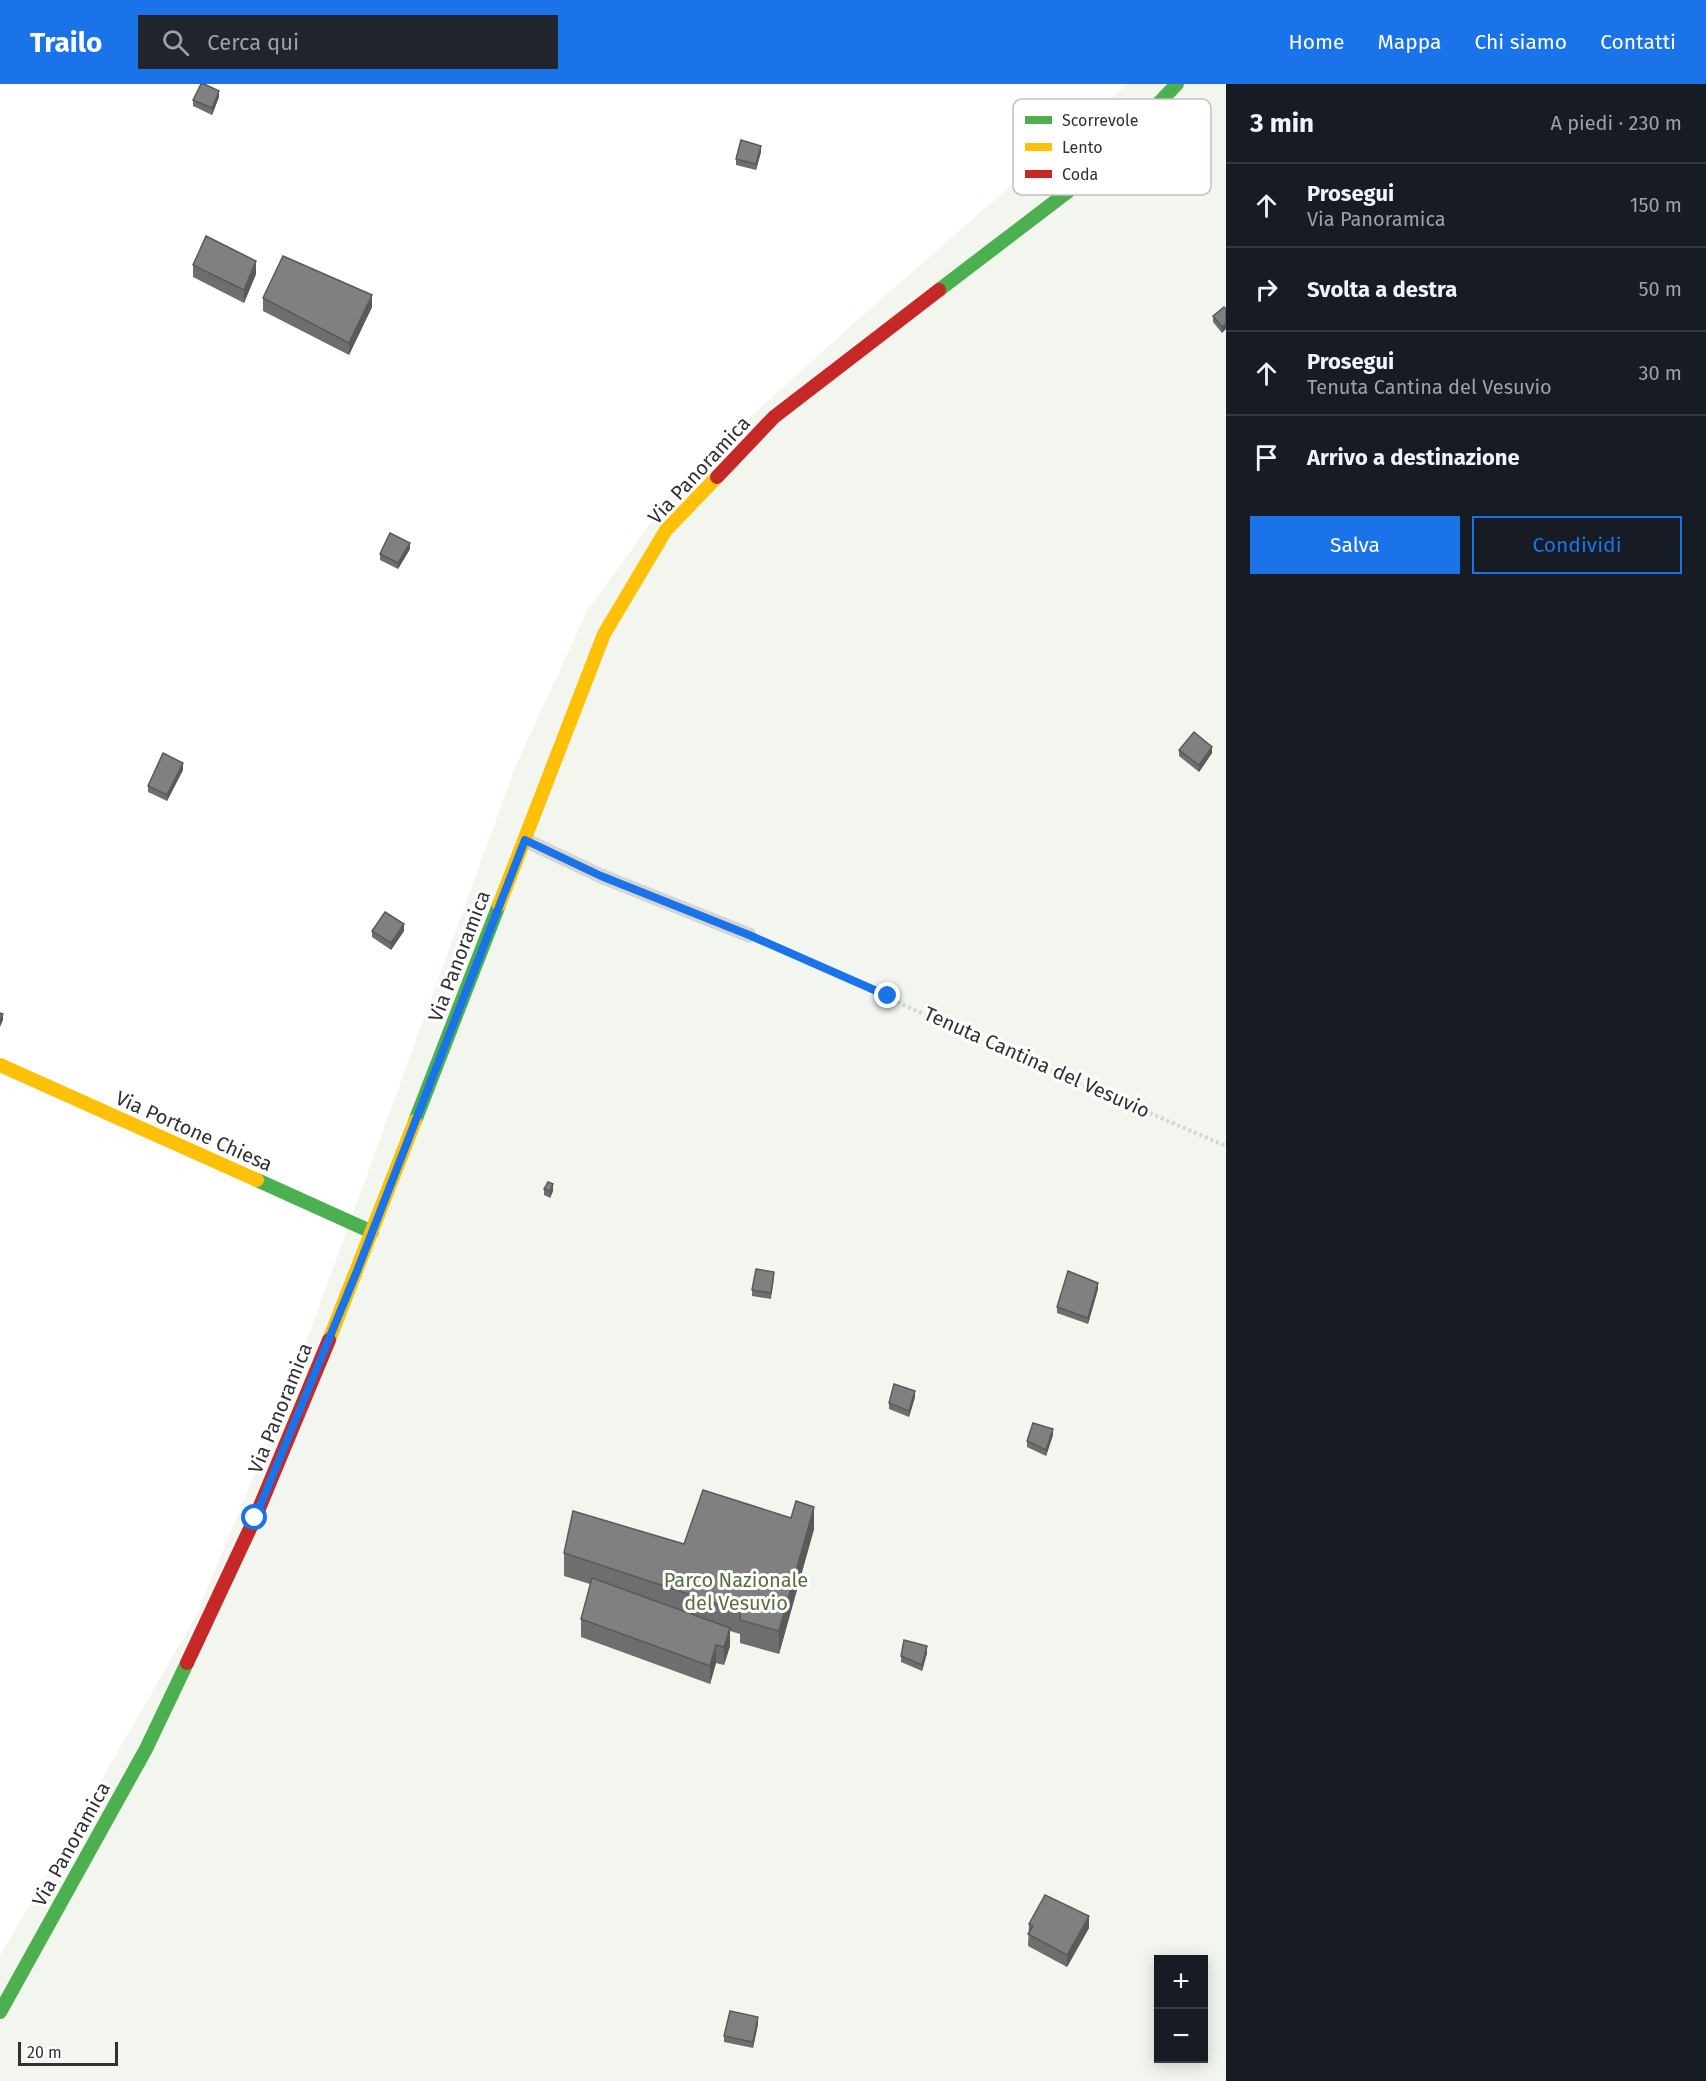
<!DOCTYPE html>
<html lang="it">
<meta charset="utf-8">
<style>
body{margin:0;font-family:"Fira Sans",sans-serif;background:#20242c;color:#f1f3f6}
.controls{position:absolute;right:18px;bottom:18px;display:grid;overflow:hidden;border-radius:0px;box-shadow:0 3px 15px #0003}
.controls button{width:54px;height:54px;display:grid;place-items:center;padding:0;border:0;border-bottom:2px solid #363941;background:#171b24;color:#f1f3f6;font:30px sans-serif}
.scale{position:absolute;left:18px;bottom:15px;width:100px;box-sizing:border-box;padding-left:6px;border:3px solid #313131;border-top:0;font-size:16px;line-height:21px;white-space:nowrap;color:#313131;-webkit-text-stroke:4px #fff;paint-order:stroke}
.stop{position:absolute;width:18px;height:18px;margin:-14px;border:4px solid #1a73e8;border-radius:50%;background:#fff}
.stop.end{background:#1a73e8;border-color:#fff;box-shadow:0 2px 6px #0008}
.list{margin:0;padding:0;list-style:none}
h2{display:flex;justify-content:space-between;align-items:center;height:78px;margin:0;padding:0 24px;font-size:26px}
h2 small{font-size:20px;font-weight:400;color:#9ea1a6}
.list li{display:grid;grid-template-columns:39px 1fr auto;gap:18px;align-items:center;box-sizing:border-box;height:84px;padding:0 24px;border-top:2px solid #363941}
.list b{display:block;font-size:22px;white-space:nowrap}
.list p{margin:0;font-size:20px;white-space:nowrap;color:#9ea1a6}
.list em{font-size:20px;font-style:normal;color:#9ea1a6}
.actions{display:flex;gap:12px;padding:18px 24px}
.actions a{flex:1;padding:14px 0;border:2px solid #1a73e8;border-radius:0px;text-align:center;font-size:21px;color:#1a73e8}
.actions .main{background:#1a73e8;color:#fff}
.icon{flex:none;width:33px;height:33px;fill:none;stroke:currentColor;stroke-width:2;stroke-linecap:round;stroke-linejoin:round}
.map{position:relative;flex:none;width:1226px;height:1997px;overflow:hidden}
header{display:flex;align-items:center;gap:36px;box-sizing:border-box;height:84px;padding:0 30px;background:#1a73e8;color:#fff}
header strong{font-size:28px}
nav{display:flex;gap:33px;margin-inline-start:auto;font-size:21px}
.search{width:420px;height:54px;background:#20242c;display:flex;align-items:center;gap:15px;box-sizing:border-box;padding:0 21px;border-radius:0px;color:#9ea1a6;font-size:22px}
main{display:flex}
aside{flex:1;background:#171b24}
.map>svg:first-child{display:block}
</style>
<header>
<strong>Trailo</strong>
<div class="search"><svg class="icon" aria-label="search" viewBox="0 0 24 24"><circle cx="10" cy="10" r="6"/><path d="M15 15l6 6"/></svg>Cerca qui</div>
<nav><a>Home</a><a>Mappa</a><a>Chi siamo</a><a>Contatti</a></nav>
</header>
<main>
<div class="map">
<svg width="1226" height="1997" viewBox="0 0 1226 1997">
<rect width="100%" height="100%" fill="#fff"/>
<!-- green -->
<path fill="#f2f6ee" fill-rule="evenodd" d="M1127,0H1226V1997H0V1872L196,1532L285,1316L515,684L587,527L685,392L854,239ZM1158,1876H1204V1974H1158Z"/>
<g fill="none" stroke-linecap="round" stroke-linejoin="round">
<!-- path -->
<path stroke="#d5d5d5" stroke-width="4" stroke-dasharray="3 3" stroke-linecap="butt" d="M772,860L973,953L1226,1062"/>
<!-- lane -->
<path stroke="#d5d5d5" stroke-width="15" d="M525,756L601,792L749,851"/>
<!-- fast -->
<path stroke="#4caf50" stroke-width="14" d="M939,206L1091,90L1177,0
M415,1037L499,821
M257,1096L372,1148
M0,1928L146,1665L187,1579"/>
<!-- slow -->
<path stroke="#ffc107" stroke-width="14" d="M499,821L604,550L666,446L717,393
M0,981L257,1096
M329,1256L415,1037"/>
<!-- jam -->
<path stroke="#c62828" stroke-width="14" d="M717,393L774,333L939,206
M187,1579L255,1434L329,1256"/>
</g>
<!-- wall -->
<path fill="#6e6e6e" d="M219,13L212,31L193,22V16Z
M761,68L756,86L736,81V75Z
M193,181L256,190L244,219L193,193Z
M263,214L372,223L349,271L263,227Z
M1224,223L1222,249L1213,238V232Z
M410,465L398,485L380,476V470Z
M1179,666L1212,669L1199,688L1179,672Z
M183,686L167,717L148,708V702Z
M372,847H404L391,866L372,853Z
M544,1105L553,1107L550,1114L544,1111Z
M774,1194L771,1215L752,1212V1206Z
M1098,1205L1088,1240L1057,1229V1223Z
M915,1313L909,1333L889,1325V1319Z
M1053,1351L1046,1372L1027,1363V1357Z
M814,1445L779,1570L740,1559V1550L730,1547V1562L724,1581L716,1579L710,1600L581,1553V1535L590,1500L564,1492V1469L684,1460Z
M927,1569L922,1587L901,1578V1572Z
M1029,1840L1089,1844L1067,1883L1028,1862Z
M758,1940L753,1964L724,1958V1952Z"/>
<!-- shaded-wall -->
<path fill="#5a5a5a" d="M219,7V13L212,31V24Z
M761,62V68L756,86V80Z
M256,177V190L244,219V206Z
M372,211V223L349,271V259Z
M1226,239V245L1222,249V243Z
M410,459V465L398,485V479Z
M1212,663V669L1199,688V681Z
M183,679V686L167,717V711Z
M404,840V847L391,866V859Z
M3,930V936L0,943V937Z
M553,1100V1107L550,1114V1107Z
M1098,1199V1205L1088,1240V1234Z
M915,1307V1313L909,1333V1327Z
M1053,1345V1351L1046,1372V1366Z
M814,1423V1445L779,1570V1547Z
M730,1544V1562L724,1581V1563Z
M716,1561V1579L710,1600V1582Z
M927,1562V1569L922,1587V1581Z
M1089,1832V1844L1067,1883V1871Z
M758,1933V1940L753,1964V1958Z"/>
<!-- building -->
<path fill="#808080" stroke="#5a5a5a" stroke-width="1.5" d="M201,0H204L219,7L212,24L193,16Z
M741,56L761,62L756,80L736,75Z
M206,152L256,177L244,206L193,181Z
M283,172L372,211L349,259L263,214Z
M1224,223L1226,225V239L1222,243L1213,232Z
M390,449L410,459L398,479L380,470Z
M1194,648L1212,663L1199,681L1179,666Z
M163,669L183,679L167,711L148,702Z
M385,828L404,840L391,859L372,847Z
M0,929L3,930L0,937Z
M548,1098L553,1100L550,1107L544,1105Z
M756,1185L774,1188L771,1209L752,1206Z
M1068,1187L1098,1199L1088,1234L1057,1223Z
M894,1300L915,1307L909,1327L889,1319Z
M1033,1339L1053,1345L1046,1366L1027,1357Z
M703,1406L791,1434L796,1417L814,1423L779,1547L740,1536V1527L564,1469L573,1427L684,1460Z
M592,1494L730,1544L724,1563L716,1561L710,1582L581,1535Z
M904,1556L927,1562L922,1581L901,1572Z
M1045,1811L1089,1832L1067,1871L1028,1850L1033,1842L1029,1840Z
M730,1927L758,1933L753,1958L724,1952Z"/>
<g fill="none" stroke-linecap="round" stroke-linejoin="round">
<!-- route -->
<path stroke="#1a73e8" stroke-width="8" d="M255,1434L357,1187L525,756L601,792L749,851L888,912"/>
</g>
<g text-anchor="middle" stroke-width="6" stroke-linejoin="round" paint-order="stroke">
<!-- street labels -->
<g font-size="20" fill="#313131" stroke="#fff">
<text transform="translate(699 386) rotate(-47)" y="7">Via Panoramica</text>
<text transform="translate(459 872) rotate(-69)" y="7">Via Panoramica</text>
<text transform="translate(1037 978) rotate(24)" y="7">Tenuta Cantina del Vesuvio</text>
<text transform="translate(194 1047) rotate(24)" y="7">Via Portone Chiesa</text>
<text transform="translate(280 1324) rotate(-68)" y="7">Via Panoramica</text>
<text transform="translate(71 1760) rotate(-61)" y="7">Via Panoramica</text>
</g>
<!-- park labels -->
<g font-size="20" fill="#586e3e" stroke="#fff">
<text x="736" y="1503">Parco Nazionale<tspan x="736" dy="23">del Vesuvio</tspan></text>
</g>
</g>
<!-- legend -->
<rect x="1013" y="15" width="198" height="96" rx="9" fill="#fff" stroke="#c1c1c1" stroke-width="1.5"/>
<rect x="1025" y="32" width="27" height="8" fill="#4caf50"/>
<rect x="1025" y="59" width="27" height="8" fill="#ffc107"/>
<rect x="1025" y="86" width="27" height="8" fill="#c62828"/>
<g font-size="16" fill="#313131">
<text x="1062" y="42">Scorrevole</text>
<text x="1062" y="69">Lento</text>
<text x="1062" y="96">Coda</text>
</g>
</svg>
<div class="controls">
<button>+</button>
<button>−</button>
</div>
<div class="scale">20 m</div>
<div class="stop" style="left:255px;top:1434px"></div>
<div class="stop end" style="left:888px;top:912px"></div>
</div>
<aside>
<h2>3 min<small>A piedi · 230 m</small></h2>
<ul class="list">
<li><svg class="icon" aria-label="ahead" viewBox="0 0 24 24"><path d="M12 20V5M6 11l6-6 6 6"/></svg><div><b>Prosegui</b><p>Via Panoramica</p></div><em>150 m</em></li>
<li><svg class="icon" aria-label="right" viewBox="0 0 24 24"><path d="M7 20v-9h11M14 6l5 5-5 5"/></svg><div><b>Svolta a destra</b></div><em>50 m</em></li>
<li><svg class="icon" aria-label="ahead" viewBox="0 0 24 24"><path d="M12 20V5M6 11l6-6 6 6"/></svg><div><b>Prosegui</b><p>Tenuta Cantina del Vesuvio</p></div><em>30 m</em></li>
<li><svg class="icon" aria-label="arrive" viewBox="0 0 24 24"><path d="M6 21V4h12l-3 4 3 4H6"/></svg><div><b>Arrivo a destinazione</b></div></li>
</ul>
<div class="actions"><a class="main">Salva</a><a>Condividi</a></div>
</aside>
</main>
